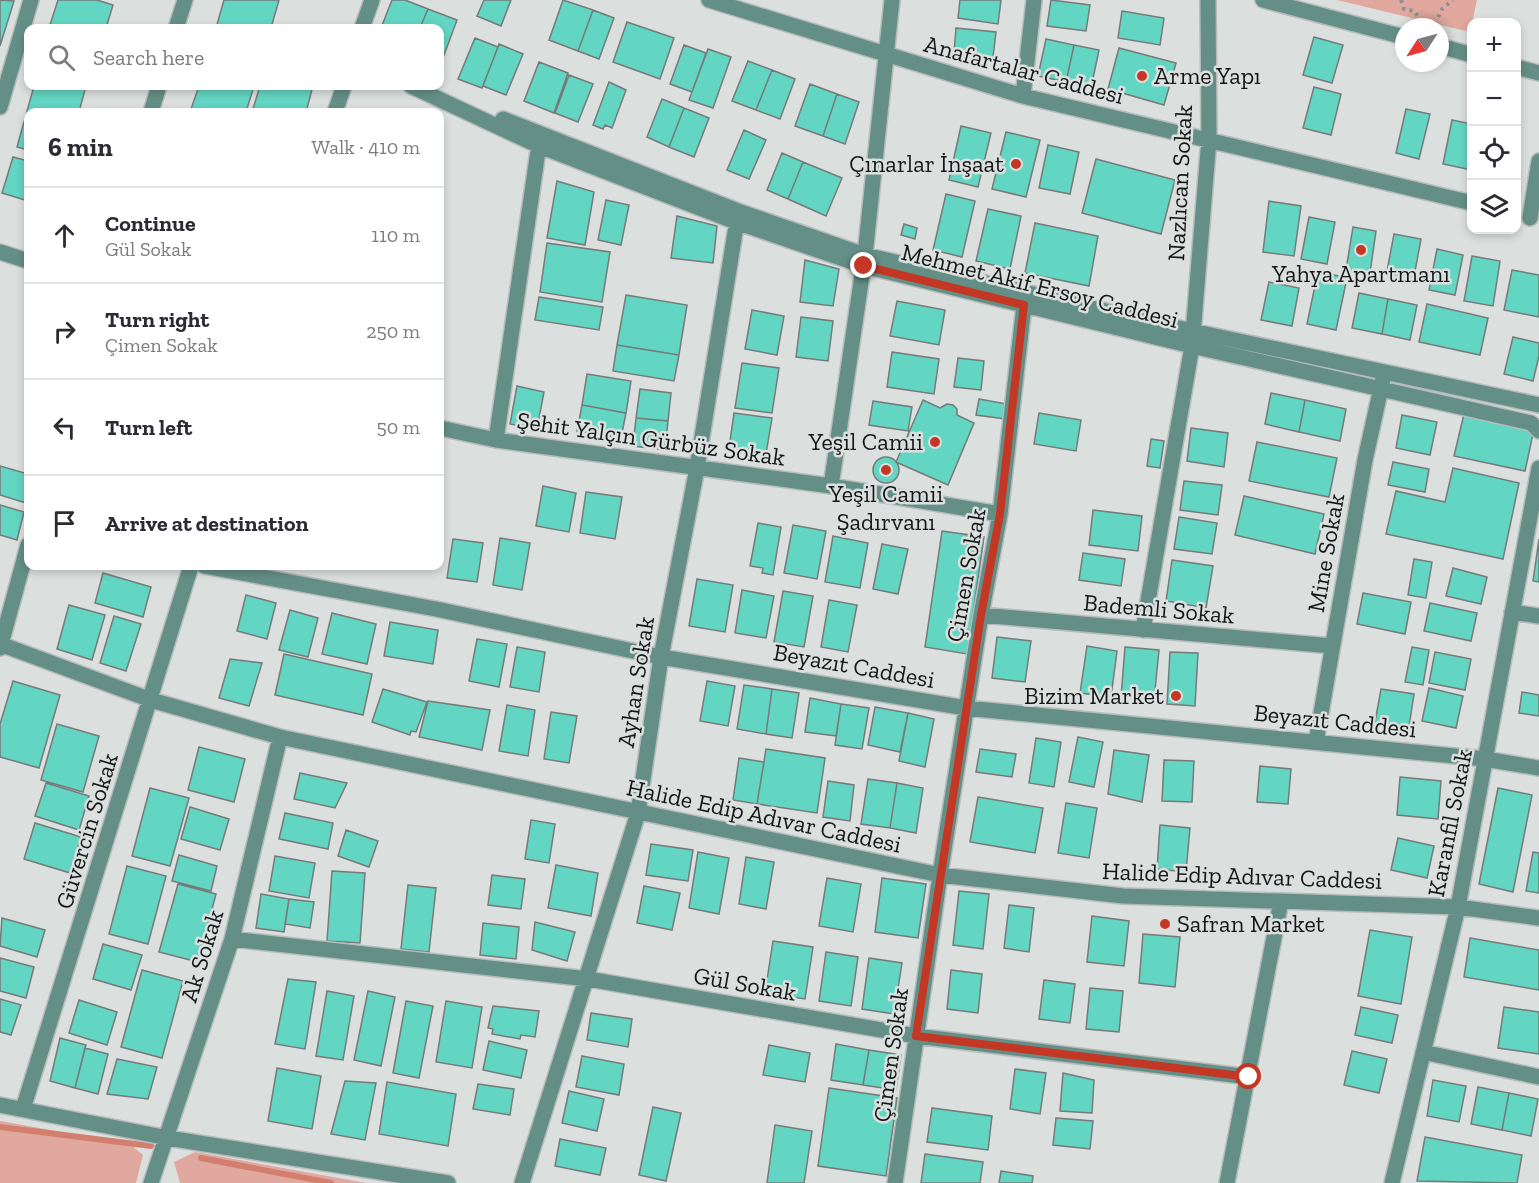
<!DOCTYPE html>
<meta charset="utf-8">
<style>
body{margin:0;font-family:"Zilla Slab",serif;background:#f7f7f7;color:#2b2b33}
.controls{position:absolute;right:18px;top:18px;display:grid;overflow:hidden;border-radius:12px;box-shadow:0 3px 9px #0003}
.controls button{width:54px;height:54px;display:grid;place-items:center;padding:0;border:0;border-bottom:2px solid #e1e1e2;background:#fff;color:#2b2b33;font:30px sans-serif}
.compass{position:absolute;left:1395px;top:18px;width:54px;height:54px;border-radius:50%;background:#fff;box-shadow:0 3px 9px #0003;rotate:234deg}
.stop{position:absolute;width:18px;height:18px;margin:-14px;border:4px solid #c43725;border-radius:50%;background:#fff}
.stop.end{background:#c43725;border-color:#fff;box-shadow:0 2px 6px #0008}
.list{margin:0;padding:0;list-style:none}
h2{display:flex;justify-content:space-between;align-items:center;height:78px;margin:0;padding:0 24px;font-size:26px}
h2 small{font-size:20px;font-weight:400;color:#7c7c81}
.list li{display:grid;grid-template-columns:39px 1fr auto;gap:18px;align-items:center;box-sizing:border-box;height:96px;padding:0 24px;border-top:2px solid #e1e1e2}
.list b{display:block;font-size:22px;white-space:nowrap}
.list p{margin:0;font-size:20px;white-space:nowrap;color:#7c7c81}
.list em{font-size:20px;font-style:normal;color:#7c7c81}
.icon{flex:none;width:33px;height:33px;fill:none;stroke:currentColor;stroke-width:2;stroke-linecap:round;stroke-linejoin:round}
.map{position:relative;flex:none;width:1539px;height:1183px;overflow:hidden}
.search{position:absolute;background:#fff;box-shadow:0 3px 9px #0003;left:24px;top:24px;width:420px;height:66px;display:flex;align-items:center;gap:15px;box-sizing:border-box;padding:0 21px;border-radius:12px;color:#7c7c81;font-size:22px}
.panel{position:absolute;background:#fff;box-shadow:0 3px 9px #0003;left:24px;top:108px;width:420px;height:462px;border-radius:12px}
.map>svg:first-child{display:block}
</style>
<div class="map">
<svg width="1539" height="1183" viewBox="0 0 1539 1183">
<rect width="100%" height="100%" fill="#dbe0df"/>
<!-- green -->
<path fill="#e0a89e" d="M1337,0H1477L1470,32Z
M0,1121L130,1144L143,1155L136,1183H0Z
M195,1152L366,1183H180L174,1162Z"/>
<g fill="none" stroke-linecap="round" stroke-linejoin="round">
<!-- stream -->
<path stroke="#d37f70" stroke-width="6" d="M0,1127L151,1146
M201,1158L331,1183"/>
</g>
<!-- building -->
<path fill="#63d5c3" stroke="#767a79" stroke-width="1.5" d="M0,0L14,1L0,46Z
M58,0H97L113,5L106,28H49Z
M224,0H279L271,28H216Z
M392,0H405L428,9L420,28H381Z
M484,0H511L501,26L477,16Z
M563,0L593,10L578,51L549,40Z
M960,0H1001L998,24L958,18Z
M1051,0L1090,5L1086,31L1047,26Z
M428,9L457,20L440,66V28H420Z
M593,10L614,18L599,59L578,51Z
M1122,11L1164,18L1160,45L1118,38Z
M627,22L674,38L660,79L613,62Z
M956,28L996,32L993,57L954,53Z
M1314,37L1343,45L1332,83L1303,75Z
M475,38L498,47L482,88L458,79Z
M1046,39L1074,45L1066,82L1038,76Z
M499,44L523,54L506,95L483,86Z
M684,45L706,53L692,92L670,84Z
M1074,45L1099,50L1091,88L1066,82Z
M1119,48L1176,63L1164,105L1108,89Z
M708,49L731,57L713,108L689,100Z
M748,61L772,70L756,110L732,101Z
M539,62L568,73L554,113L524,101Z
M772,70L795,79L780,119L756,110Z
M569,75L593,84L578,122L555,113Z
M609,82L626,90L612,128L605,125L603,129L593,125Z
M810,84L837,94L823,136L795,126Z
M34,86H86L79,112H28V150L17,147Z
M199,86H254L246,112H190Z
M260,86H313L306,112H252Z
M1314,87L1341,94L1331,135L1303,128Z
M837,94L859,102L845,144L823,136Z
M662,99L684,108L669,147L647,137Z
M684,108L709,118L694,157L669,147Z
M1406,109L1430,114L1419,159L1396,153Z
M1452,120L1472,124V170L1443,164Z
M961,126L991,133L978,187L949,180Z
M744,130L766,140L749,179L727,170Z
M1006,132L1040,140L1026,197L992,189Z
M1048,145L1079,152L1070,194L1039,188Z
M782,153L803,162L788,199L767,190Z
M13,157L28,161V201L2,193Z
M1096,159L1175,180L1161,234L1082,213Z
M803,162L842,178L826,216L788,199Z
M557,181L594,192L585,245L547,238Z
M946,194L975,201L962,257L933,250Z
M606,200L629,205L621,245L598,240Z
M1269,201L1301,206L1294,256L1263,252Z
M988,209L1021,216L1010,269L976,261Z
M677,216L717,226L713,263L671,258Z
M1309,217L1335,222L1327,264L1301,259Z
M1035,223L1098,236L1089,286L1025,273Z
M904,224L917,228L915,239L901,235Z
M1353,227L1376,231L1370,273L1346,270Z
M1394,234L1421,239L1413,282L1386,276Z
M547,243L610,252L602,302L540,292Z
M1437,249L1463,255L1455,295L1429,290Z
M1472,256L1500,261L1493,306L1464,301Z
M805,260L839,269L833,306L800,302Z
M1512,270L1539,275V317L1504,310Z
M1318,271L1347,278L1336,330L1307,324Z
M1269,282L1299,288L1292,326L1261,320Z
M1359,293L1388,299L1382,334L1352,328Z
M626,295L687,305L679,355L617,345Z
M539,297L603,307L599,330L535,320Z
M1388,299L1417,305L1410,340L1382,334Z
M897,301L945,310L939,345L890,336Z
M1427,304L1488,318L1480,355L1419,342Z
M752,310L784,316L777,355L745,349Z
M801,317L833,321L828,361L796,357Z
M1513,337L1539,343V356L1533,381L1504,374Z
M617,345L679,355L674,381L613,371Z
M892,352L939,359L934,394L887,387Z
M958,358L984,361L981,390L954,387Z
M742,363L779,368L772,413L735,408Z
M587,374L631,381L626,413L582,405Z
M517,386L544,392L537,429L510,424Z
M640,389L671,393L668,421L636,418Z
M1271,393L1305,400L1299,432L1265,424Z
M979,399L1007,404L1005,419L976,415Z
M923,400L940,408L947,404L953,405L957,409V415L974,423L948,485L896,462Z
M1305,400L1346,409L1340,441L1299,432Z
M873,401L912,407L908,431L869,425Z
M582,405L626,413L621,438L577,431Z
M734,413L772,418L766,454L729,448Z
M1039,413L1081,420L1076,451L1034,444Z
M1464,414L1534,429L1525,471L1454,456Z
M1402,415L1437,422L1430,455L1396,448Z
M636,418L668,421L665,450L633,446Z
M1191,428L1228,433L1224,467L1187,461Z
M1151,439L1164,441L1160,468L1147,466Z
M1257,442L1337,458L1329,497L1249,481Z
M873 470a13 13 0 1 1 26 0a13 13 0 1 1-26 0Z
M1393,462L1429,469L1425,492L1388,485Z
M0,466L28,474L26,503L0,495Z
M1453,468L1519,483L1503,559L1386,534L1396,491L1445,502Z
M1184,481L1222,485L1218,515L1180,510Z
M543,486L576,493L569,532L536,526Z
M586,492L622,497L615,539L580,533Z
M1244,496L1324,514L1315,554L1235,535Z
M0,505L24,512L17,540L0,535Z
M1093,510L1142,516L1138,551L1089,545Z
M1179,517L1217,523L1212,554L1174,549Z
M758,523L781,527L773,575L762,573L763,568L750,566Z
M793,525L826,531L817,579L784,573Z
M942,531L984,537L967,654L925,647Z
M833,536L868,543L860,588L825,582Z
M500,538L530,543L522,590L493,585Z
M453,539L483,543L477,582L447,578Z
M1539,539V582L1533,581Z
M882,544L908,549L898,594L873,589Z
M1083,553L1125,559L1121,586L1079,580Z
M1414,559L1432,562L1426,598L1408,595Z
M1172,560L1213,566L1206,608L1166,601Z
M1453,568L1487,577L1481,604L1446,596Z
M103,573L151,587L143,617L95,603Z
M697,579L733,585L725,632L689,626Z
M742,590L774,596L766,638L735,633Z
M783,591L813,596L804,647L774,642Z
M1363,593L1411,602L1405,634L1357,624Z
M246,595L276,603L267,639L237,631Z
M829,600L857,605L848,652L821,647Z
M1430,603L1477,613L1471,641L1424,631Z
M69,605L105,615L92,660L57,649Z
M290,610L318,618L308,657L279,650Z
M332,613L376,624L367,664L322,654Z
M114,616L141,624L126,671L100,663Z
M390,622L438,630L433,664L384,656Z
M997,637L1031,641L1025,682L992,678Z
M477,639L507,644L499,687L469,681Z
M1087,646L1117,651L1111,697L1080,693Z
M517,647L545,652L539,692L510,687Z
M1125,647L1159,650L1154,700L1121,697Z
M1412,647L1429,650L1423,685L1405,682Z
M1170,652L1198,653L1195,706L1167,704Z
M1435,652L1471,659L1465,690L1429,683Z
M284,654L372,674L363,715L275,695Z
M230,659L262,663L249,706L219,698Z
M13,681L60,695L39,768L0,757V724Z
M707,681L735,686L728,726L700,721Z
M744,685L772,689L766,734L737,729Z
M1429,688L1463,696L1456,728L1422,721Z
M383,689L427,702L416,732L411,731L410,735L372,722Z
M772,689L799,693L792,738L766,734Z
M1381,689L1414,694L1409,727L1375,722Z
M1522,692L1539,695V716L1519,713Z
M810,698L841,704L836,736L805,732Z
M428,701L490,710L482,750L419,737Z
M841,704L869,708L862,749L835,745Z
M507,705L535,710L528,756L499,751Z
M875,707L908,713L900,752L868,745Z
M551,712L577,716L569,763L544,759Z
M908,713L934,719L925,767L899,761Z
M57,724L99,736L83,792L41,780Z
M1078,737L1103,742L1094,787L1069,782Z
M1036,738L1061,742L1054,787L1029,783Z
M199,747L245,759L234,802L188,790Z
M766,749L825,758L817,813L757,804Z
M980,749L1016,754L1012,777L976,772Z
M1114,750L1149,755L1142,802L1108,794Z
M739,758L764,762L757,804L733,800Z
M1164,760L1194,761L1192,802L1162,801Z
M1260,766L1291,769L1288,804L1257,802Z
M300,773L347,783L335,808L294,799Z
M1400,777L1441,781L1438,819L1397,815Z
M868,779L897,783L890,828L861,824Z
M828,781L854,785L850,821L823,817Z
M46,783L89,796L79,830L35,816Z
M897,783L923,788L916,833L890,828Z
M150,788L189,798L170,866L132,856Z
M1498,788L1532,795L1513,892L1479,884Z
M978,797L1043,808L1035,853L970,842Z
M1066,803L1097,808L1089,858L1058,853Z
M190,807L229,819L220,850L181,839Z
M285,813L333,823L328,849L279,839Z
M531,820L555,824L549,863L525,859Z
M35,823L81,837L70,873L24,859Z
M1160,825L1190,828L1186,872L1157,869Z
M346,830L378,841L369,867L338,856Z
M1398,838L1434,846L1427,878L1391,870Z
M651,844L693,850L688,881L646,875Z
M698,852L729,858L719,914L689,908Z
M1533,852L1539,853V893L1526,891Z
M179,855L217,866L211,891L172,881Z
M275,856L315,863L309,898L269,891Z
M746,857L774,862L766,909L739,904Z
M556,865L598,873L591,916L548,908Z
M127,866L166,876L148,944L109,934Z
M332,871L365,873L360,943L327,941Z
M492,875L525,879L521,909L488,905Z
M827,878L861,884L853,932L819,926Z
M882,878L926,884L918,938L875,932Z
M178,884L216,894L198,962L159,952Z
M408,885L436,888L429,952L401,949Z
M644,886L680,893L672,930L637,923Z
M959,891L989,894L983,949L953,945Z
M261,894L289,899L284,932L256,928Z
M289,899L314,902L310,928L285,924Z
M1009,905L1034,908L1029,952L1004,948Z
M1092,916L1129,921L1124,966L1087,962Z
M2,918L45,930L37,957L0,946Z
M535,922L575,932L567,961L532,950Z
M483,923L519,927L516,959L480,955Z
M1370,930L1412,937L1401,1004L1358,996Z
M1143,934L1180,937L1175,987L1139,983Z
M1470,938L1539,950V990L1464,977Z
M773,941L813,947L805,999L765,993Z
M103,944L142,955L131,990L93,979Z
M826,952L858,957L851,1006L819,1001Z
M0,958L34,967L26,998L0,991Z
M869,958L902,963L894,1014L862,1009Z
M142,970L183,981L162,1058L121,1047Z
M951,970L982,974L978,1013L947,1009Z
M288,979L316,982L305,1049L275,1044Z
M1044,980L1075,984L1070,1023L1039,1019Z
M1090,988L1123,991L1119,1032L1086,1029Z
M327,991L354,996L343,1060L316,1056Z
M368,991L395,997L381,1066L354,1060Z
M0,999L21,1005L11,1035L0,1032Z
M79,1000L117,1012L107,1045L69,1033Z
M406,1001L433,1006L419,1078L393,1073Z
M446,1001L482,1007L472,1068L436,1062Z
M493,1006L539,1011L535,1037L521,1035L520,1039L492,1034L493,1029L488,1028Z
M1361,1007L1398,1015L1392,1043L1355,1035Z
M1504,1007L1539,1012V1054L1498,1048Z
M591,1013L632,1019L628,1047L587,1040Z
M60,1038L86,1045L75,1088L50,1081Z
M489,1041L527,1050L521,1078L483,1070Z
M836,1044L869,1050L863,1085L831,1080Z
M769,1045L810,1053L805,1082L763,1075Z
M85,1048L108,1054L98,1094L75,1088Z
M869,1050L901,1055L896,1090L863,1085Z
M1352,1051L1387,1059L1379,1093L1344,1085Z
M582,1056L624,1064L619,1095L576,1087Z
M117,1059L157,1067L148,1099L107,1094Z
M277,1068L321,1076L312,1129L268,1121Z
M1015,1069L1046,1073L1040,1114L1010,1109Z
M1063,1073L1094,1080L1092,1113L1060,1111Z
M1433,1080L1466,1086L1459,1122L1427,1116Z
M345,1081L376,1083L365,1140L331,1134Z
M387,1082L456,1094L448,1146L379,1134Z
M478,1084L514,1089L510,1115L473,1109Z
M1478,1087L1509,1093L1502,1130L1471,1124Z
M829,1088L897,1098L886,1176L818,1166Z
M569,1091L604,1099L597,1131L562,1123Z
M1509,1093L1538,1099L1531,1136L1502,1130Z
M653,1107L681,1113L666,1181L639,1175Z
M932,1108L992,1116L988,1150L927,1142Z
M1056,1118L1093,1121L1090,1149L1053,1145Z
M775,1125L812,1131L804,1183H767Z
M1425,1137L1522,1155L1517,1183L1417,1181Z
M560,1139L606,1148L600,1175L555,1166Z
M925,1154L983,1162L980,1183H921Z
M1001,1171L1033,1176L1032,1183H999Z"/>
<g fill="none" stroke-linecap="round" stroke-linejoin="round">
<defs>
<path id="minor" d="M709,0L1023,96L1472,203
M1263,0L1404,37
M176,28L185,0
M362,28L372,0
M1440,46L1472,55
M1516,67L1539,73
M411,86L537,145L736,222L864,266L1192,346L1531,423L1539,431
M1023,96L1034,0
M0,107L31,0
M151,112L159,86
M335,112L344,86
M503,119L738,211L865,255L1192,331L1539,405
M1530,218L1539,161
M0,252L28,261
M440,428L496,440L831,486L1000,514
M496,440L540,137
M831,486L865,255L892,0
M204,566L436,609L661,657L966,708L1485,759L1539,768
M1512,612L1539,616
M981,615L1332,646
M1143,630L1192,346L1209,139L1208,0
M0,644L151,700L280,737L940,875L1123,896L1458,907L1539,918
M0,648L28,545
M1316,742L1365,460L1383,379
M232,939L588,979L916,1036L1249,1077
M1423,1052L1539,1077
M0,1105L168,1138L448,1183
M23,1109L191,566
M151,1183L232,939L280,737
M522,1183L638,813L661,657L697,468L738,214
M895,1183L940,875L981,615L1000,514L1025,297
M1227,1183L1281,901
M1392,1183L1458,907L1539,468"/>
</defs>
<!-- minor casing -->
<use href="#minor" stroke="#b7bcbb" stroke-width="18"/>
<!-- path -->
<path stroke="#8d9090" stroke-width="4" stroke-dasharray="3 4.5" stroke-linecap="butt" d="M1401,0L1404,9L1414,11L1421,20
M1435,24L1442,9L1453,0"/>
<!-- minor -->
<use href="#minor" stroke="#648f87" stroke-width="15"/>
</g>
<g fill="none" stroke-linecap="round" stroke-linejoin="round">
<!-- route -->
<path stroke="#c43725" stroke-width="8" d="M864,266L1024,305L1000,514L981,615L916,1036L1249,1077"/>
</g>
<!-- markers -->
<g fill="#c43725" stroke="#dbe0df" stroke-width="2">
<circle cx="1142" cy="76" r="6"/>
<circle cx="1016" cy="164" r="6"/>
<circle cx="1361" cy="250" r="6"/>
<circle cx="935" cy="442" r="6"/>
<circle cx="886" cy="470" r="6"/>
<circle cx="1176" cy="696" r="6"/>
<circle cx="1165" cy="924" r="6"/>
</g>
<g text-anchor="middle" stroke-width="5" stroke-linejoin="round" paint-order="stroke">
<!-- street labels -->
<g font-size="24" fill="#151717" stroke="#dbe0df">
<text transform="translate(1024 70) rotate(15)" y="8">Anafartalar Caddesi</text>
<text transform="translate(1180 183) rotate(-87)" y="8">Nazlıcan Sokak</text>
<text transform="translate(1040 286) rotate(14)" y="8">Mehmet Akif Ersoy Caddesi</text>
<text transform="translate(651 439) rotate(8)" y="8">Şehit Yalçın Gürbüz Sokak</text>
<text transform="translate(1326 553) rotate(-80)" y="8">Mine Sokak</text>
<text transform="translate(966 575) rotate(-80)" y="8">Çimen Sokak</text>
<text transform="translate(1159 609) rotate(5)" y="8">Bademli Sokak</text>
<text transform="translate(854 666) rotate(10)" y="8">Beyazıt Caddesi</text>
<text transform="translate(636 682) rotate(-81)" y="8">Ayhan Sokak</text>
<text transform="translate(1335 721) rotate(6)" y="8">Beyazıt Caddesi</text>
<text transform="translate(764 816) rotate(12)" y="8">Halide Edip Adıvar Caddesi</text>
<text transform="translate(1450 823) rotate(-79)" y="8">Karanfil Sokak</text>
<text transform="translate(87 831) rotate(-73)" y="8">Güvercin Sokak</text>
<text transform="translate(1242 876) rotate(2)" y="8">Halide Edip Adıvar Caddesi</text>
<text transform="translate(202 956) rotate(-73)" y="8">Ak Sokak</text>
<text transform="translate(745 984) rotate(10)" y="8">Gül Sokak</text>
<text transform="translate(891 1055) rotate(-82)" y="8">Çimen Sokak</text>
</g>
<!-- poi labels -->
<g font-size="24" fill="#151717" stroke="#dbe0df" text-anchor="end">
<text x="1154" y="84" text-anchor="start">Arme Yapı</text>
<text x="1004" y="172">Çınarlar İnşaat</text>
<text x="1361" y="282" text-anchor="middle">Yahya Apartmanı</text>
<text x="923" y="450">Yeşil Camii</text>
<text x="886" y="502" text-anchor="middle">Yeşil Camii<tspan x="886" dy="28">Şadırvanı</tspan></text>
<text x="1164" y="704">Bizim Market</text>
<text x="1177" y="932" text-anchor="start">Safran Market</text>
</g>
</g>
</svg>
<div class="controls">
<button>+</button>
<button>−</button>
<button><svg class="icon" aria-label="locate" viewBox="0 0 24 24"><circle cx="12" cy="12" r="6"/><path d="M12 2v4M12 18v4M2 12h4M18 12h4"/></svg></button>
<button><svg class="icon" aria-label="layers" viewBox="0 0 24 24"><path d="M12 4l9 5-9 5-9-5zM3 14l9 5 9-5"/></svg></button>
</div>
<svg class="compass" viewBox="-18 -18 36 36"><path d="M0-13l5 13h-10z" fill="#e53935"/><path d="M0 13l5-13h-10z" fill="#7c7c81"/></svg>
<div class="stop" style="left:1249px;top:1077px"></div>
<div class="stop end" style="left:864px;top:266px"></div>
<div class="search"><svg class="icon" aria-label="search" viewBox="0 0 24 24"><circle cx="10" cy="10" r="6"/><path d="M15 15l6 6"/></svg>Search here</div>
<section class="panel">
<h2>6 min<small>Walk · 410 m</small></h2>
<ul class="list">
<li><svg class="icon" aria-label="ahead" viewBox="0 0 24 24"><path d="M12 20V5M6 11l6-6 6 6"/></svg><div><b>Continue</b><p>Gül Sokak</p></div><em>110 m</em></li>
<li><svg class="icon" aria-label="right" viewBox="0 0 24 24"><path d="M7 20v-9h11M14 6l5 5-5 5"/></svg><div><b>Turn right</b><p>Çimen Sokak</p></div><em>250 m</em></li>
<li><svg class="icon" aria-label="left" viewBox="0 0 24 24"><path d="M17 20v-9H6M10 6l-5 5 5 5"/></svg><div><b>Turn left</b></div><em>50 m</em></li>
<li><svg class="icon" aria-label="arrive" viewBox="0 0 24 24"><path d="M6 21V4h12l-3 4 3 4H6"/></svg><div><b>Arrive at destination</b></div></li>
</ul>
</section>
</div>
